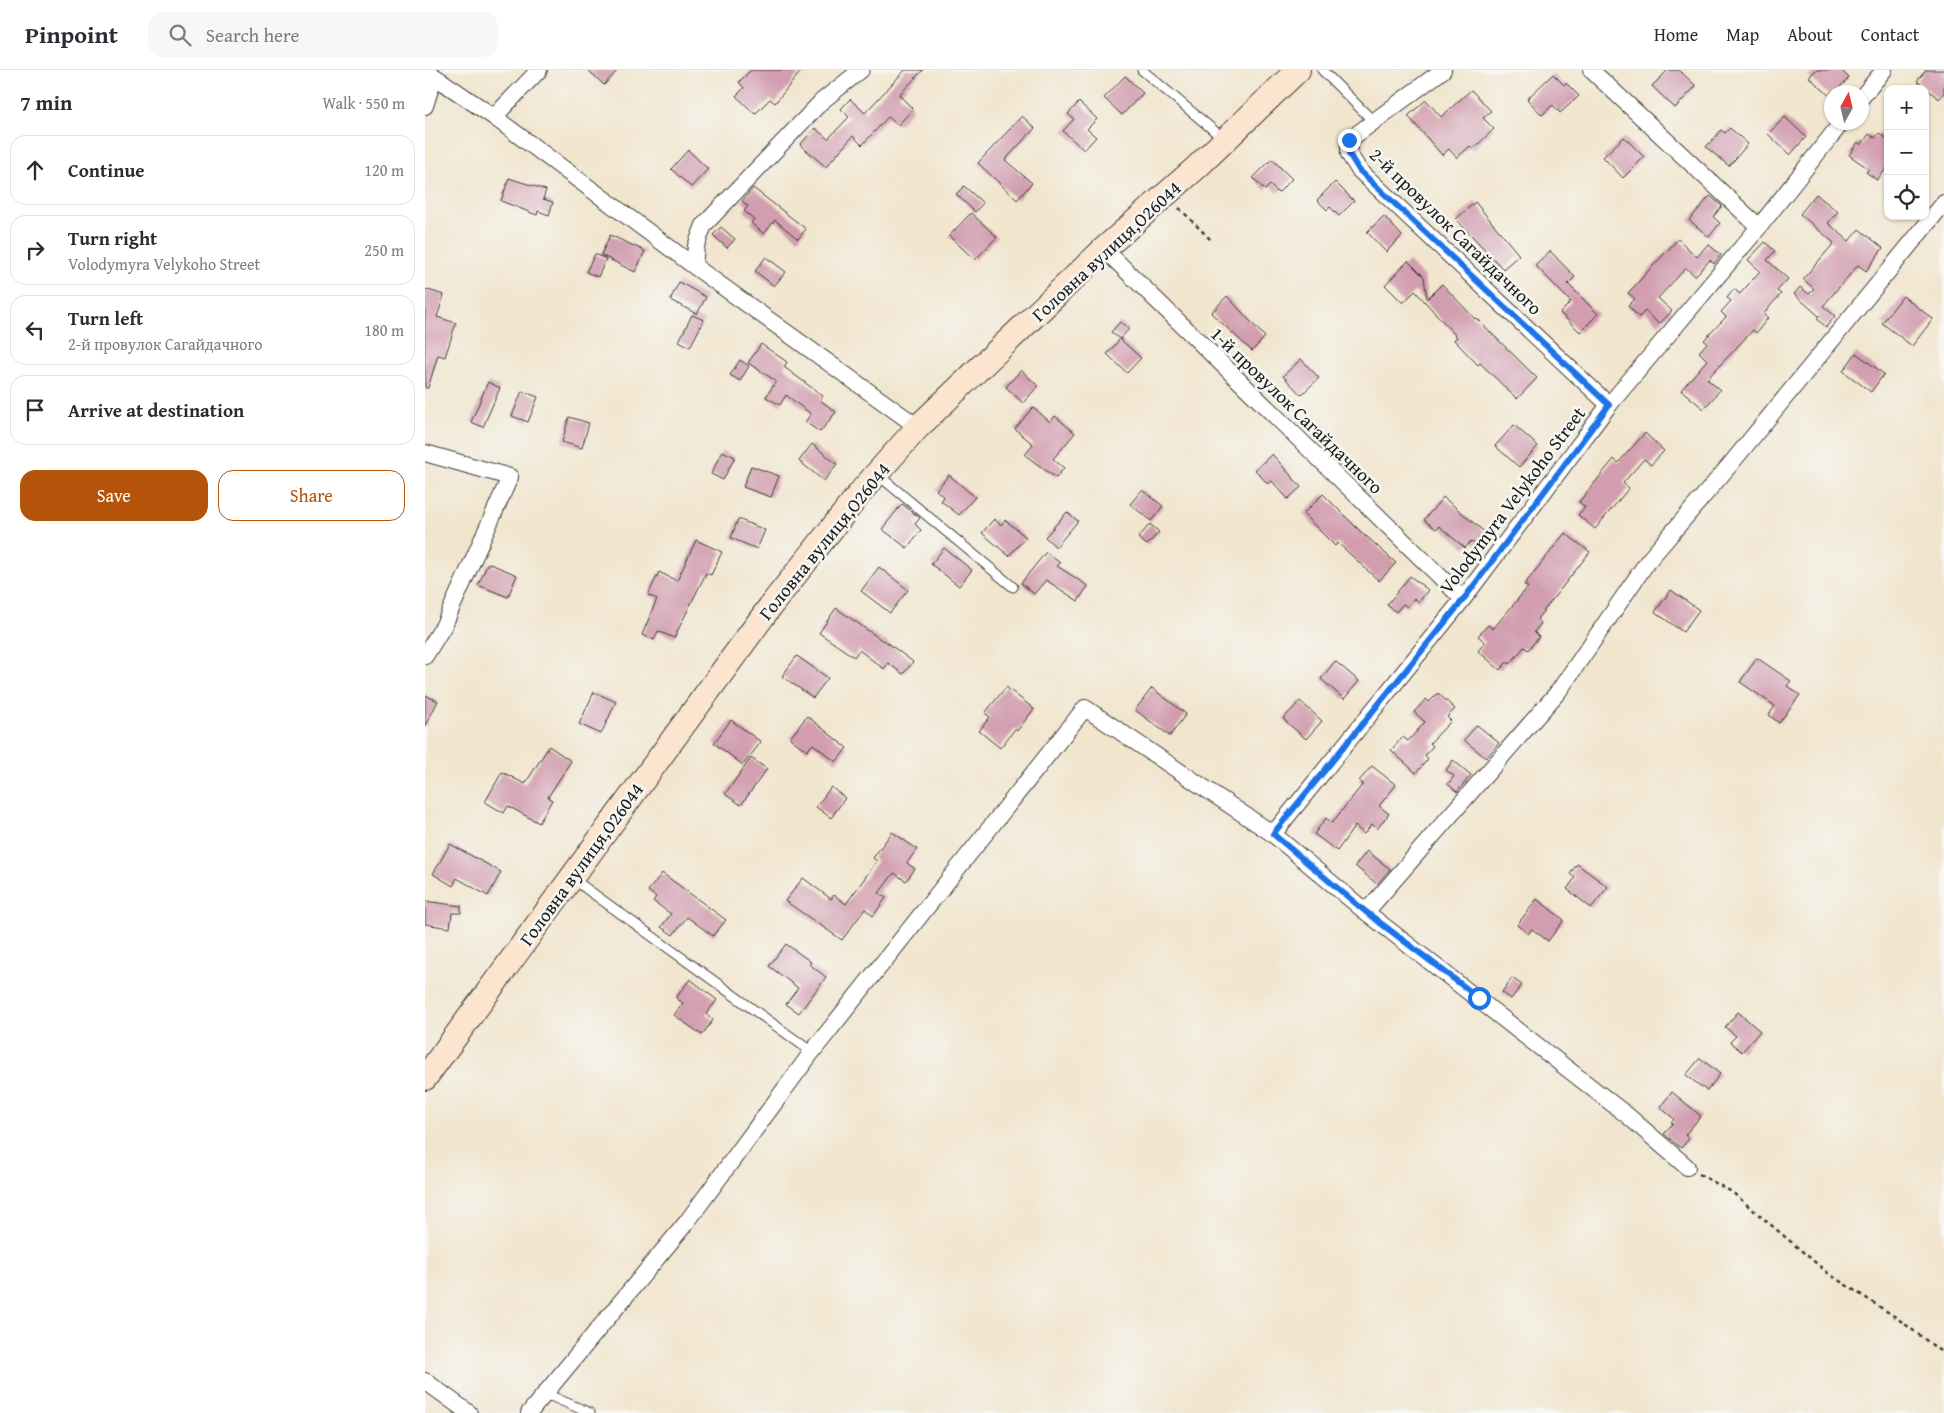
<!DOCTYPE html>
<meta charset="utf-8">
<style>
body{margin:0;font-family:"Gentium Book Plus",serif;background:#f7f7f7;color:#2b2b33}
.controls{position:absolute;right:15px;top:15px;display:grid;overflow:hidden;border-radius:10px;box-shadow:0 1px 4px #0004}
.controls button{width:45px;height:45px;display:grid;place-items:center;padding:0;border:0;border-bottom:1px solid #e1e1e2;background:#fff;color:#2b2b33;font:25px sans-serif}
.compass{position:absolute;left:1399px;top:15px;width:45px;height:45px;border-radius:50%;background:#fff;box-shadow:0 1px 4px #0004;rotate:8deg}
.stop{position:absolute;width:15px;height:15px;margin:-11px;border:4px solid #1a73e8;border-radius:50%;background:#fff}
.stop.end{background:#1a73e8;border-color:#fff;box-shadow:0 1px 5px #0008}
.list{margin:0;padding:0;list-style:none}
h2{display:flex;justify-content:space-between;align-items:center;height:65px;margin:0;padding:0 20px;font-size:21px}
h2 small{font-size:16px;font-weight:400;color:#7c7c81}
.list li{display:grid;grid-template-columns:32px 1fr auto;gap:15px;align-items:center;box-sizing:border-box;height:70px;margin:0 10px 10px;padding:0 10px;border:1px solid #e1e1e2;border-radius:15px}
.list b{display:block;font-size:19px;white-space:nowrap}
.list p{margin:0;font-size:16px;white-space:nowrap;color:#7c7c81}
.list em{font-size:16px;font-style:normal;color:#7c7c81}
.actions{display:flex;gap:10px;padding:15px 20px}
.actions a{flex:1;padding:11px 0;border:1px solid #b45309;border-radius:15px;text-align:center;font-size:18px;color:#b45309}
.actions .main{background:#b45309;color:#fff}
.icon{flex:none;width:28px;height:28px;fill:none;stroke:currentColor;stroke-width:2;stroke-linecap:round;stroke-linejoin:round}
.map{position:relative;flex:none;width:1519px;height:1343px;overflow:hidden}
header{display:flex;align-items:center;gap:30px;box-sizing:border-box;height:70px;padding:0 25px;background:#fff;border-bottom:1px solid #e1e1e2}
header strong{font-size:24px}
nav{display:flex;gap:28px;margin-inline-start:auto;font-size:18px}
.search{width:350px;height:45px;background:#f7f7f7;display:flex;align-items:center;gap:12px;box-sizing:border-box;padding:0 18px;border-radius:15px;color:#7c7c81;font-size:19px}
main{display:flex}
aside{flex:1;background:#fff}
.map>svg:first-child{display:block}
</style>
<header>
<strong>Pinpoint</strong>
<div class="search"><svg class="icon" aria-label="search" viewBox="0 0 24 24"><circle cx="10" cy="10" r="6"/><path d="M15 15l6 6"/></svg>Search here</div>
<nav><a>Home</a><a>Map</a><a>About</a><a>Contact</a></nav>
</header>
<main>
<aside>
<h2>7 min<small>Walk · 550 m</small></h2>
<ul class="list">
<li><svg class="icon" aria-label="ahead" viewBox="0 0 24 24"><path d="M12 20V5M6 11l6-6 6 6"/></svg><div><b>Continue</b></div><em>120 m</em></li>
<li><svg class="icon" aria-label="right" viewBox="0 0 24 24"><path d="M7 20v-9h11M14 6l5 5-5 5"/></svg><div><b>Turn right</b><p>Volodymyra Velykoho Street</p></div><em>250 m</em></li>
<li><svg class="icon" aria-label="left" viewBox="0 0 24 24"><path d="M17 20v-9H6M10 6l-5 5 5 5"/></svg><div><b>Turn left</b><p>2-й провулок Сагайдачного</p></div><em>180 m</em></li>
<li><svg class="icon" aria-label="arrive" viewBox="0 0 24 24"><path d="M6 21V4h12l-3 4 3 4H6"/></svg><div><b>Arrive at destination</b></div></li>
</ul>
<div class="actions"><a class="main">Save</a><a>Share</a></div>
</aside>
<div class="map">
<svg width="1519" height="1343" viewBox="0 0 1519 1343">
<rect width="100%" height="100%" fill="#f6f6f2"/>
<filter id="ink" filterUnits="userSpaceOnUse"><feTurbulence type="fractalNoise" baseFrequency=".02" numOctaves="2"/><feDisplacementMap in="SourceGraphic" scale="10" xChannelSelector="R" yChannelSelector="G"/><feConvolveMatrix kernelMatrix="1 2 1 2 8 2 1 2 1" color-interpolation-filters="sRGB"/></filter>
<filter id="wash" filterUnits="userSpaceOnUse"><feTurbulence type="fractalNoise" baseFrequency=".0096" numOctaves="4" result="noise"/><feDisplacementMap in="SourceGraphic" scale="20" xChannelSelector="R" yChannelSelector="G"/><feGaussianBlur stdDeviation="1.12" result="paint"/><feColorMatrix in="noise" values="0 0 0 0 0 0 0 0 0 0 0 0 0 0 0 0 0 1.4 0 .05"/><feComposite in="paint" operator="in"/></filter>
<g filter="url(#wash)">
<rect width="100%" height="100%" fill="#f1e5ce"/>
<g id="blocks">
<!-- building -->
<path fill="#d19daf" d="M163,0H193L179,15Z
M326,0H377L350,33L345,29L330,44L311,26L319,18L314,12Z
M480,0H498L474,25L488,39L473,55L463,47L437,75L428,66L401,97L375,75L390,58L403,69L424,47L416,39L425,29L440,43Z
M1243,0H1254L1271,16L1250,38L1227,16Z
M1391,0H1416L1424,8L1410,22H1406V27L1384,7Z
M1501,0H1519V23L1514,29L1492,11Z
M1128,4L1139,15L1141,13L1154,26L1135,43L1128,35L1117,45L1102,29Z
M700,6L718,23L697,45L679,28Z
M1046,20L1066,41L1058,48L1069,59L1048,79L1045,76L1032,88L1024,79L1017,85L983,46L1001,30L1016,47Z
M654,32L672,49L662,59L671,67L659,80L638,61L649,49L643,44Z
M597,46L610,58L580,90L607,113L592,130L553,93Z
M1360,47L1381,67L1365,85L1343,64Z
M1305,58L1323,74L1304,96L1281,77L1296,60L1300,63Z
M1454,63L1463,70V96L1452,110L1441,102L1444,99L1424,85L1433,72L1436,75L1444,64L1450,68Z
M1199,67L1219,87L1198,108L1178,87Z
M263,80L283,99L266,117L246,99Z
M847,89L867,109L853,123L845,115L840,120L828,108Z
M84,108L121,120L118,129L128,132L124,145L113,141L112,145L76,131Z
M910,112L929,131L914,146L905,137L902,140L892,130Z
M539,116L558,133L550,142L531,124Z
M328,118L381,159L373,169L350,150L339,164L326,153L329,149L319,141L323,136L317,131Z
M1391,124L1413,142L1403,153L1424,171L1434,159L1458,178L1441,201L1433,195L1398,236L1410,246L1401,257L1392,249L1394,246L1369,224L1375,217L1384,224L1389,219L1378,209L1409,173L1375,144Z
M1285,126L1297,136L1288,147L1295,153L1284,167L1264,150Z
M1050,132L1094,185L1078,199L1031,149Z
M546,143L572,167L550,190L524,166Z
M959,146L977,166L961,182L942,162Z
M296,157L310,169L302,178L288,165Z
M185,165L220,181L210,202L176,185Z
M1253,169L1272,187L1283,174L1296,185L1289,194L1285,190L1270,206L1261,198L1233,228L1247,241L1234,254L1220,241L1214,247L1203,236L1210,229L1203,223Z
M1340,172L1350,181L1342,190L1363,209L1352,221L1356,224L1338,244L1343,248L1331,263L1328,260L1282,309L1295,320L1279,339L1256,320L1282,290L1274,282L1282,273L1279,270L1301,247L1296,242L1306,231L1302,228L1309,219L1315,224L1335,201L1323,190Z
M1125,181L1150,207L1143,214L1173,244L1155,262L1135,243L1146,232L1110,195Z
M170,184L181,189L173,207L161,202Z
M341,187L361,202L349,216L330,201Z
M983,191L999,207L1002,229L1017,214L1050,249L1051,248L1112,308L1092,329L1055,293L1053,295L1029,270L1032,267L990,221L978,233L960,215Z
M254,212L281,227L272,244L245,230Z
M0,219L19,225L12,247L31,253L20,287L13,285L3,318H0Z
M802,226L840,267L827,281L786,243Z
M1478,226L1508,249L1487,276L1457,253Z
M267,245L279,250L265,277L254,271Z
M695,252L704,259L695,269L686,262Z
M695,269L716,288L702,303L682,284Z
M336,274L362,292L359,297L398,326L395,330L411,342L395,362L380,352L386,344L361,325L355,335L341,327L351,311L323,293Z
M1431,283L1459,304L1446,322L1418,301Z
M876,289L894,308L876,325L858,306Z
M315,290L324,296L315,311L305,305Z
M596,300L613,316L598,333L581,317Z
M63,312L75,318L58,357L46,352Z
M97,321L113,327L103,352L87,346Z
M608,337L625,352L630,346L650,363L628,389L639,398L631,408L600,385L608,374L590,359Z
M144,347L164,353L157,378L137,372Z
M1089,355L1113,376L1094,397L1070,376Z
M1220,363L1239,381L1226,395L1219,389L1198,413L1204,418L1170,459L1153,445L1160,437L1154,432L1189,389L1193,393Z
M387,374L412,394L399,411L374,391Z
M297,381L310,387L298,410L286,404Z
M847,384L876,417L863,429L847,411L843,414L830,400Z
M326,396L354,406L346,427L318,417Z
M524,405L550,427L534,445L516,431L519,427L511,420Z
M717,420L738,436L726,451L705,434Z
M898,424L941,467V466L971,493L954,511L913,473L910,476L878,444Z
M1018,427L1062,464L1052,476L1046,471L1040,478L1014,456L1011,459L999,450Z
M477,434L495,448L490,454L496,460L482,478L457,459Z
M642,442L653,451L631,477L620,467Z
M313,449L340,460L332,479L306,468Z
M569,449L576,455L580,450L601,467L584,486L557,463Z
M725,454L734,462L722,475L713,468Z
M1140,463L1165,482L1112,549L1116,553L1109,562L1114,567L1103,580L1099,577L1085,594L1082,592L1075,600L1053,581L1060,572L1053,566L1063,555L1068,559L1103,517L1099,515Z
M271,470L297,482L286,505L281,503L249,568L233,561L229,570L217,565L232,529L223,525L234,502L252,511Z
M519,478L547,500L534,516L506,494Z
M621,482L635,493L632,496L663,516L653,531L621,510L609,524L596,513Z
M63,493L92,505L83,527L53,515Z
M454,497L483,520L465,543L436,521Z
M985,506L1003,520L994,532L989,528L982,537L978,534L971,542L962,535Z
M1246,520L1274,540L1258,562L1230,542Z
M411,538L458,571L459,570L488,592L478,604L463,593L459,599L434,580L429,587L394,563Z
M372,586L403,608L388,628L357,606Z
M1332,588L1366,611L1362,616L1375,625L1354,653L1344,645L1350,636L1315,612Z
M910,591L934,611L919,629L896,609Z
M581,617L609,639L592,661L590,659L575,678L554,661L565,647L560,643Z
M727,618L761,644L745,666L710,640Z
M169,622L191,632L176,664L154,654Z
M1013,623L1030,639L1022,647L1026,651L1005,673L1008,676L1000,685L1003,689L991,703L966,680L978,667L983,671L1000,652L989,642L1001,629L1004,632Z
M0,625L13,631L0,656Z
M875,631L897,651L881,669L858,649Z
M382,646L422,678L411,692L388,674L382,681L365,668Z
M306,650L336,672L318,695L289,673Z
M1052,655L1074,673L1061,688L1039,670Z
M124,676L146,691L123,727L127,730L114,753L83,736L79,743L60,732L77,702L100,714Z
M326,688L342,699L316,735L300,724Z
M1028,690L1046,705L1032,722L1023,714L1029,706L1021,700Z
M947,696L971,715L954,736L964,744L952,759L947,754L939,764L930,756L912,781L889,764L901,748L907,753L938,714L934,711Z
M406,717L420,728L406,748L391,737Z
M467,762L492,779L482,793L490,799L481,811L469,803L454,823L461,828L448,846L440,839L417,870L360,831L378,808L406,829L409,825L421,834L452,791L448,788Z
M25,774L76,802L63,826L32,808L28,816L8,804Z
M942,781L965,799L952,814L930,796Z
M1152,794L1183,817L1166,838L1142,819L1150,808L1145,804Z
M237,803L301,850L288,866L262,847L248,865L236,857L246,844L228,831L231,827L223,821Z
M1112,829L1139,850L1123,871L1107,859L1103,864L1092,855Z
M0,831L36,836V843H27L25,858L0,854Z
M361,874L386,892L384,894L401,907L374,943L361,934L373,918L344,896Z
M1087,908L1097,915L1086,929L1077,922Z
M265,909L292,930L281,944L288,950L277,965L249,945L258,933L251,928Z
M1313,942L1335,961L1317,982L1305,972L1311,966L1300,957Z
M1275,988L1295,1004L1282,1021L1261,1005Z
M1247,1022L1276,1046L1260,1065L1264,1069L1256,1078L1239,1064L1248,1053L1246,1052L1249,1049L1235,1037Z"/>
</g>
</g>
<g filter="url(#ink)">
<use href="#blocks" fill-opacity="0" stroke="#3c3a37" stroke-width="1"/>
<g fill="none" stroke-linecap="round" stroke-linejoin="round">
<defs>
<path id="service" d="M717,0L799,69
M897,0L948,51
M452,404L588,517
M148,809L387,982
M121,1324L165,1343"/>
<path id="minor" d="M0,0L69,47L269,196L493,357
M1018,0L924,70V84L934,100L1184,335
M1166,0L1334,157
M1436,28L1459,0
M0,36L9,7
M69,47L114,0
M679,179L1038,529
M269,196L271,176L279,155L397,31L436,0
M0,383L85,407L19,555L0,586
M848,764L1038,529L1184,335L1334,157L1417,52
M941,842L1133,622L1223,491L1304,396L1519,133
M0,1311L44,1343
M104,1343L261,1153L387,982L660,638L848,764L941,842L1203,1046L1262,1097"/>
<path id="secondary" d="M0,1008L347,534L439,418L493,357L679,179L772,97L873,0"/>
</defs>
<!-- service casing -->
<use href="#service" stroke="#3c3a37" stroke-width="11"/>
<!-- minor casing -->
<use href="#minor" stroke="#3c3a37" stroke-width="18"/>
<!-- secondary casing -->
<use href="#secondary" stroke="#3c3a37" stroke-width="26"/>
<!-- path -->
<path stroke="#3c3a37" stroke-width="2.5" stroke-dasharray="4 4" stroke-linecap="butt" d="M754,138L786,170
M1274,1104L1307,1122L1404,1204L1472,1248L1519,1284"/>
<!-- service -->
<use href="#service" stroke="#fff" stroke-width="9"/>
<!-- minor -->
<use href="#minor" stroke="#fff" stroke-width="16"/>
<!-- secondary -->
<use href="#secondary" stroke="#fce5cf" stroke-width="24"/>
</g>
</g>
<g fill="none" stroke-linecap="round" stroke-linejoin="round" filter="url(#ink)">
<!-- route -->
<path stroke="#1a73e8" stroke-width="6" d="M924,70V84L934,100L1184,335L1038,530L848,764L941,842L1054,928"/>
</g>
<g text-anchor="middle" stroke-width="5" stroke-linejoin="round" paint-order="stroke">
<!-- street labels -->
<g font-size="19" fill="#1c1c1c" stroke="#f6f6f2">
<text transform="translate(1031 161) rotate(44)" y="7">2-й провулок Сагайдачного</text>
<text transform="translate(681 181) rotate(-43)" y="7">Головна вулиця,О26044</text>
<text transform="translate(872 340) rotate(44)" y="7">1-й провулок Сагайдачного</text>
<text transform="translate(1087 430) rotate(-53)" y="7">Volodymyra Velykoho Street</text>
<text transform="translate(399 471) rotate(-51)" y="7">Головна вулиця,О26044</text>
<text transform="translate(156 794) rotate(-54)" y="7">Головна вулиця,О26044</text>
</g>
</g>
</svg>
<div class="controls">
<button>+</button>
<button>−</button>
<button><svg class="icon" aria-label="locate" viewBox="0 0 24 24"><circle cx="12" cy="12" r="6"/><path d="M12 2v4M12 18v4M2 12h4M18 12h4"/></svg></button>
</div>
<svg class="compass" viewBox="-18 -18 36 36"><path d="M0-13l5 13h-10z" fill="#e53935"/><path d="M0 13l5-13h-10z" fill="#7c7c81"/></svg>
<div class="stop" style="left:1054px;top:928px"></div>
<div class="stop end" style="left:924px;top:70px"></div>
</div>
</main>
